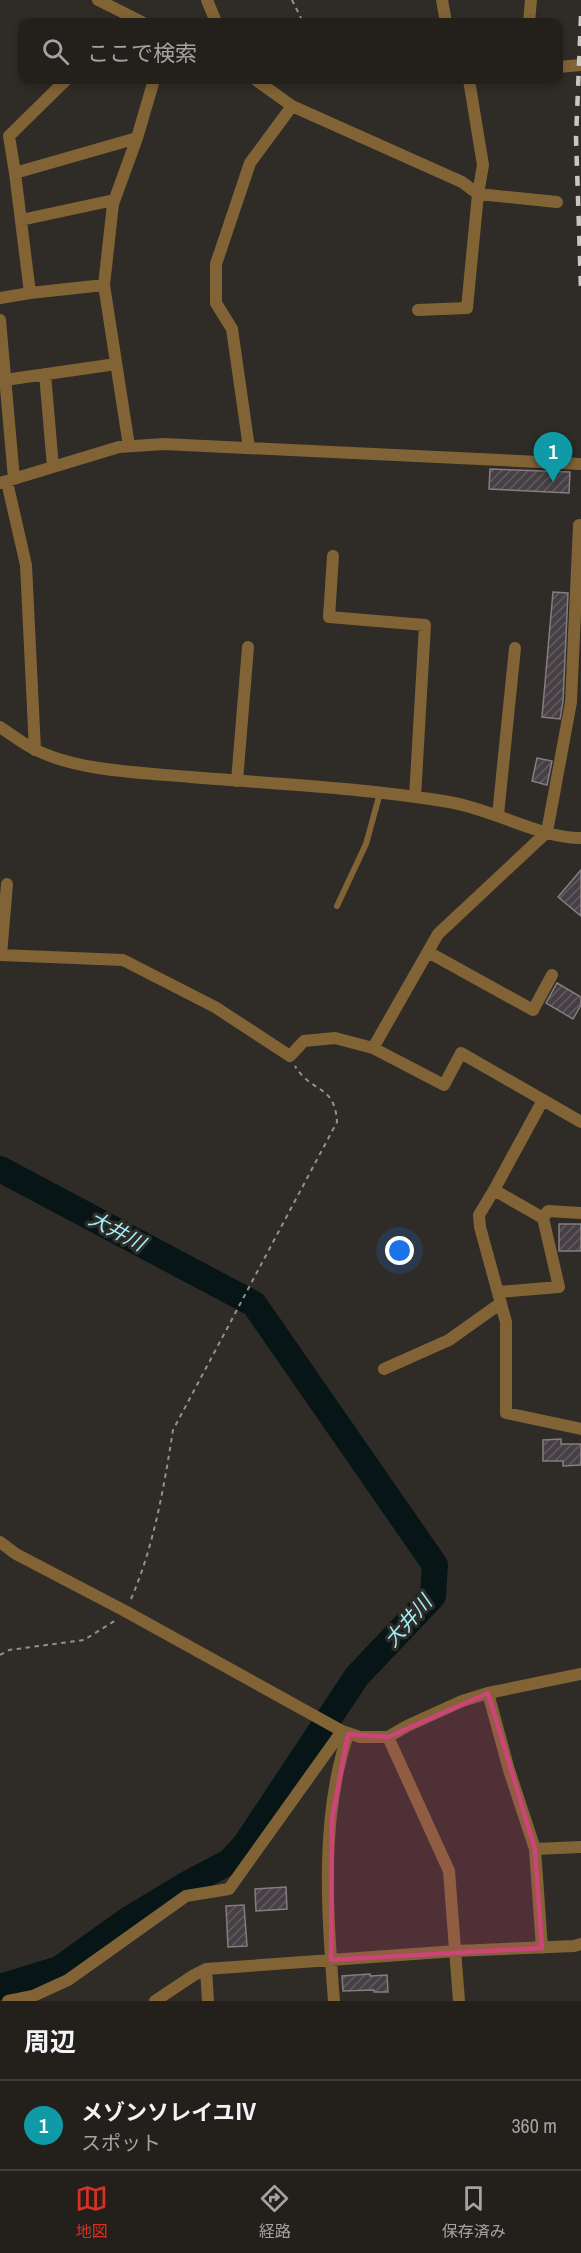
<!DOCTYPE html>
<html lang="ja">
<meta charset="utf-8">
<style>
body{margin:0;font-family:"Archivo Narrow","Noto Sans JP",sans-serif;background:#2b2825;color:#f1f3f6}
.you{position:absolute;left:400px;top:1251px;width:21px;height:21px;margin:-15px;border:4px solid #fff;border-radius:50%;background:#1a73e8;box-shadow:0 0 0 9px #1a73e833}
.badge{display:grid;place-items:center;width:39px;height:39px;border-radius:50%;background:#d93025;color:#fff;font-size:20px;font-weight:700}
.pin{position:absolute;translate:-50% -50px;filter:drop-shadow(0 2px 3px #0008)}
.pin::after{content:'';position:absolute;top:32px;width:21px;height:18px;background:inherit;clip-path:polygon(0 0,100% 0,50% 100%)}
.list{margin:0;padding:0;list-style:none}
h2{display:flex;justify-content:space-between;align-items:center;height:78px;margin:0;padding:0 24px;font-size:26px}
h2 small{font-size:20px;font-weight:400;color:#a3a3a3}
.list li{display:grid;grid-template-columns:39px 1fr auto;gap:18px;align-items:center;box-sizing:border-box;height:90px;padding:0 24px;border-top:2px solid #403e3b}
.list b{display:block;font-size:22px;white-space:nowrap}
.list p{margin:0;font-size:20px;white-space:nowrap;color:#a3a3a3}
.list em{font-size:20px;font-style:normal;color:#a3a3a3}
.icon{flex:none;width:33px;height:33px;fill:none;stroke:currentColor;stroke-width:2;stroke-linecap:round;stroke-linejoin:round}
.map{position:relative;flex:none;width:581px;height:2001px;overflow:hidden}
.search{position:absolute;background:#23201c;box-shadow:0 3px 9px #0003;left:18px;right:18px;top:18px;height:66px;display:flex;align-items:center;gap:15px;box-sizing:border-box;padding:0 21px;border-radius:12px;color:#a3a3a3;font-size:22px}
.sheet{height:168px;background:#23201c}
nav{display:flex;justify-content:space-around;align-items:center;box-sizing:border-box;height:84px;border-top:2px solid #403e3b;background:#23201c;font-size:16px;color:#a3a3a3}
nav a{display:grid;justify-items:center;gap:3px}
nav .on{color:#d93025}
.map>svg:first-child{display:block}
</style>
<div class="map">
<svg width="581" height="2001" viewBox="0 0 581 2001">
<defs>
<pattern id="building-hatch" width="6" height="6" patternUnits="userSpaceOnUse" patternTransform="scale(1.5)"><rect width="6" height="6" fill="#464044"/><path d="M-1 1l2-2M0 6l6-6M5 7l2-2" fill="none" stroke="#615c5f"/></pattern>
</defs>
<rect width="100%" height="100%" fill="#2f2b26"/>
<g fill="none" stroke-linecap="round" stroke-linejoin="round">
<!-- river -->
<path stroke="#071517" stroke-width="26" d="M0,1169L254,1304L435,1565L433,1596L357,1676L245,1845L229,1862L189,1883L126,1921L59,1969L0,1987"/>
</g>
<!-- building -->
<path fill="url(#building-hatch)" stroke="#847d81" stroke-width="1.5" d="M490,469L570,472L569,493L489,489Z
M553,592L568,593L563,701L560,719L542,717Z
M537,758L552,761L547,785L532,781Z
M581,870V916L558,897Z
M557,983L581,997V1005L573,1019L546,1003Z
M559,1224H581V1251H559Z
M561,1439V1444H581V1465L563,1466V1461H543V1440Z
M286,1887L287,1909L256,1911L255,1889Z
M244,1905L247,1946L228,1947L226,1906Z
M370,1974V1976L387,1975L388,1992H374V1990L343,1991L342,1976Z"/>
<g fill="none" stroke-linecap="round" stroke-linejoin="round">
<!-- path -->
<path stroke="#95918d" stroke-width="2" stroke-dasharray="4.5 4.5" stroke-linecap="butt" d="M292,0L303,22
M131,1599C154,1546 164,1487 173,1430L337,1122C335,1084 312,1094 295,1066
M0,1655L9,1650L84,1640L116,1620"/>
<!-- lane -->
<path stroke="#816335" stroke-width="6" d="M337,906L366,844L380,793"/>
<!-- street -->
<path stroke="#816335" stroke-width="12" d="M98,0L142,22
M207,0L216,22
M442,0L446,22
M529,22L531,0
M558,67L581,65
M66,80L9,136L15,173L137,138L154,80
M256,80L292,106L462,182L478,194L557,202
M15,173L30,293L104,285
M21,220L114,200
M0,298L30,293
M418,310L467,308L478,194L483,165L469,80
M0,320L14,479
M45,374L53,467
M5,380L116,364
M129,446L104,285L113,204L137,138
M249,448L232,329L216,303V264L250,163L292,106
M7,482L26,565L35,750
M0,483L119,447L164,444L581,464
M333,556L329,617L425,625L415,797
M0,727C11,734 22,743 34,749C76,771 144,773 191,777C277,784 364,788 449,802C493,809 539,838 581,838
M237,781L248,647
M498,815L515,648
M428,952L533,1010L552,975
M0,955L123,960L215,1007L290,1056L304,1041L335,1038L373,1048L438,934L547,832L571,702L579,525
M1,955L7,884
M373,1048L444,1085L461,1053L543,1100
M581,1122L543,1100L494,1190L543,1218L548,1211L581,1213
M494,1190L479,1215L480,1227L506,1322V1413L581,1429
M499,1292L559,1287L543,1218
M384,1369L449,1340L501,1303
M0,1542L16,1554L125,1611L342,1731L360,1737H388L407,1726L462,1701L488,1693L581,1674
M488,1693L509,1770L535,1849L542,1948
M388,1737L449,1871L459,2001
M535,1849L581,1847
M206,1969L208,2001
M8,2001L33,1996L68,1980L186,1896L229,1889L342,1731
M155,2001L194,1975L206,1969L456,1951L574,1946L581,1944
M334,2001C327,1913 320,1818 348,1734"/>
<!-- rail -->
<path stroke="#c9c6c3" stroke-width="4.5" stroke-dasharray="10 10" stroke-linecap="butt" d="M581,16L576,138L581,289"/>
</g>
<!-- marked area -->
<path fill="#cd4479" fill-opacity="0.2" stroke="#cd4479" stroke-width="4.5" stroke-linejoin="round" d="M488,1693L535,1849L542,1948L331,1960L332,1818L348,1734L388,1737Z"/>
<g text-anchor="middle" stroke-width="6" stroke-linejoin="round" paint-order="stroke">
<!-- water labels -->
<g font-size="20" font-style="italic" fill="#a0f0fb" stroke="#2f2b26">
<text transform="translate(117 1231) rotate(28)" y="7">大井川</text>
<text transform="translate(408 1621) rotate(-49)" y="7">大井川</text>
</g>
</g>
</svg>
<div class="you"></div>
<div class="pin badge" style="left:553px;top:482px;background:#0f9aa8">1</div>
<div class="search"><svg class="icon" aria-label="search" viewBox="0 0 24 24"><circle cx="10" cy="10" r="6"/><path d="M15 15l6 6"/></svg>ここで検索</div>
</div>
<section class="sheet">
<h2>周辺<small></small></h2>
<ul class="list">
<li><span class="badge" style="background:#0f9aa8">1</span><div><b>メゾンソレイユⅣ</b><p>スポット</p></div><em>360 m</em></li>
</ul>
</section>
<nav>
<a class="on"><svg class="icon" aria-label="map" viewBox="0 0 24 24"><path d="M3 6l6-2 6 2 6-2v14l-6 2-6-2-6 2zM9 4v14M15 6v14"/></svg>地図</a>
<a><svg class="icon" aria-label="directions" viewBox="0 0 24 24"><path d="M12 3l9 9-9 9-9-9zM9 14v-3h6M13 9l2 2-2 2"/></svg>経路</a>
<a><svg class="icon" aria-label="saved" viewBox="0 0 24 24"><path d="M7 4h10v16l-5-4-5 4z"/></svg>保存済み</a>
</nav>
